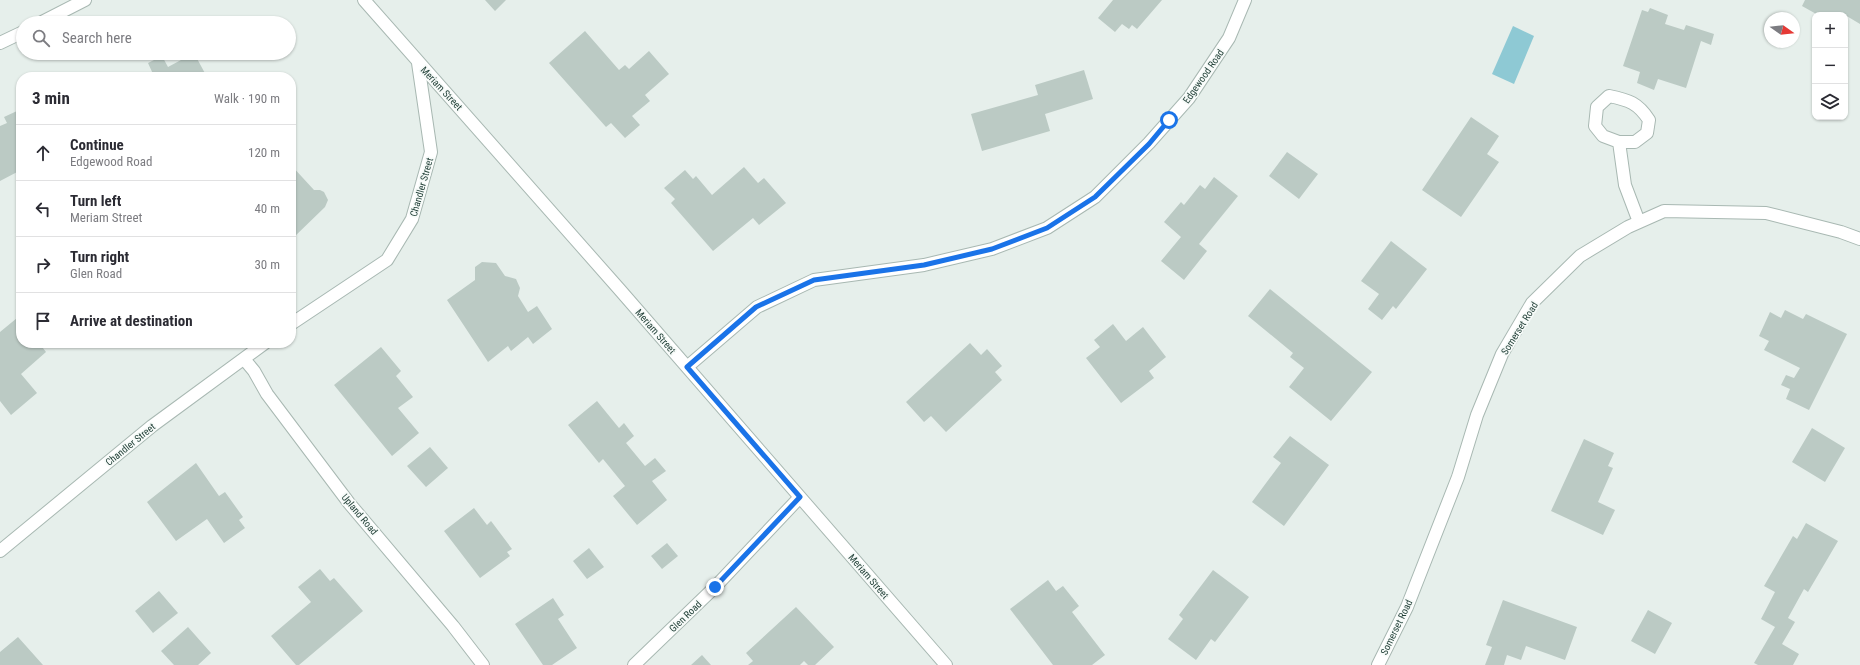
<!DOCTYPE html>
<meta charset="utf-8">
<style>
body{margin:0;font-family:"Roboto Condensed",sans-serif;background:#f7f7f7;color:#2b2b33}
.controls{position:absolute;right:12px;top:12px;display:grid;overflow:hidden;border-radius:8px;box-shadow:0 1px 3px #0004}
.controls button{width:36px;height:36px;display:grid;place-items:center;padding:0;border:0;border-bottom:1px solid #e1e1e2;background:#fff;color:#2b2b33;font:20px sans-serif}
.compass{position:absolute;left:1764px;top:12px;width:36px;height:36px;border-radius:50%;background:#fff;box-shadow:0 1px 3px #0004;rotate:105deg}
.stop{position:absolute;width:12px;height:12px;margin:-9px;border:3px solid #1a73e8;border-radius:50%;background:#fff}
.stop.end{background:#1a73e8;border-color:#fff;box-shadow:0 1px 4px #0008}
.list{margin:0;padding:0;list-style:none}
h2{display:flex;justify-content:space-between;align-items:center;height:52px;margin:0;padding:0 16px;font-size:17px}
h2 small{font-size:13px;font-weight:400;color:#7c7c81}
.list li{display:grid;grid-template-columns:26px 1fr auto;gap:12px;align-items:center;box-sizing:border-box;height:56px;padding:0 16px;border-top:1px solid #e1e1e2}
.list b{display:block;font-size:15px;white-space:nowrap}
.list p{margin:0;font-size:13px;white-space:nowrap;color:#7c7c81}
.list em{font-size:13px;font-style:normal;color:#7c7c81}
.icon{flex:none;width:22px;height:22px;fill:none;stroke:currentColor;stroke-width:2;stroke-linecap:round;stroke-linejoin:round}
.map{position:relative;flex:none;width:1860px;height:665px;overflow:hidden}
.search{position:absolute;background:#fff;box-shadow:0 1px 3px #0004;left:16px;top:16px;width:280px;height:44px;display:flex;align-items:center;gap:10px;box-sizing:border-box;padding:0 14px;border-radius:22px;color:#7c7c81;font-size:15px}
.panel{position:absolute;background:#fff;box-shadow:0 1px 3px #0004;left:16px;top:72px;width:280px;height:276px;border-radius:16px}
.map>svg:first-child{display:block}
</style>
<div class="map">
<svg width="1860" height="665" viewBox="0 0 1860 665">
<rect width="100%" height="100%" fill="#e6efeb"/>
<!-- water -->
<path fill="#8ec9d4" d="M1513,26L1534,36L1514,84L1492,74Z"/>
<!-- building -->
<path fill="#bbcac4" d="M485,0H506L495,11Z
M1113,0H1162L1137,29L1132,25L1129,29L1122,24L1115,32L1098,18Z
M1805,0H1860V24L1845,15H1818L1802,6Z
M1650,8L1668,15L1665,24L1684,30L1686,25L1714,34L1711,45L1701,41L1686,88L1658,79L1654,90L1637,83L1640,72L1623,66L1642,10L1648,12Z
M585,31L619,70L625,65L629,69L649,51L669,74L645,95L650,101L632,116L640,125L625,138L611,123L606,127L549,63Z
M194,53L207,77H148L153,74L148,63L162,56L168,67Z
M1084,70L1093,99L1045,114L1050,131L982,151L971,114L1038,95L1035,85Z
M17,111L21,118V170L0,181V126L7,123L4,117Z
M1471,117L1499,136L1487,154L1499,162L1461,217L1422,190Z
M1287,152L1318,174L1299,199L1269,176Z
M291,165L314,190H320L324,192L328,200L325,207L291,240Z
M744,167L758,183L764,178L786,203L759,225L753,218L713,251L671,203L675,199L664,188L685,170L693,179L696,176L712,195Z
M1214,177L1238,196L1199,244L1207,251L1184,280L1161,261L1181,237L1164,222L1181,202L1184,205L1200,185L1205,189Z
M1391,241L1427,269L1396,309L1393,306L1382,320L1368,309L1379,294L1361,281Z
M482,262L496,263L505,276L516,279L520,288L518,296L528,312L537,306L552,329L533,344L528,337L511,351L508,346L488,362L447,300L475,280V267Z
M1270,289L1372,372L1331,421L1289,387L1304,368L1290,357L1293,353L1248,316Z
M1785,310L1803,319L1806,314L1847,334L1809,410L1786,399L1790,389L1781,385L1786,375L1794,378L1800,368L1764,350L1769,341L1759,336L1770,312L1781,318Z
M17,318L21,322V343H39L46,352L21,374L37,393L11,415L0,401V332Z
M1113,324L1126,341L1143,327L1166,357L1149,371L1154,378L1121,403L1086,358L1100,347L1094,340Z
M970,343L981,355L987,349L1002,366L995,372L1002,380L946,432L931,416L924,422L906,402Z
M381,347L401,371L396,376L413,397L398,408L419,433L392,456L334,385Z
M597,401L619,428L624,423L634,436L626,443L645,466L655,458L666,471L652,481L667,500L637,525L613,496L625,486L603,459L599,463L568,425Z
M1812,428L1845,448L1825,482L1792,462Z
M1290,436L1329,465L1284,526L1252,502L1281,463L1273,457Z
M1584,439L1614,453L1608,466L1613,468L1598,502L1615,510L1603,535L1551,511Z
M430,447L448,468L426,487L407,466Z
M196,463L219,496L225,492L243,517L239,520L245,528L224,543L207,519L176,541L147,502Z
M474,508L487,525L491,521L512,549L507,552L510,556L480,578L444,531Z
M1806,523L1838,541L1808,592L1804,589L1788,618L1795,622L1782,644L1799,654L1793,665H1758L1754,663L1775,627L1761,619L1775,592L1764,586L1793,536L1797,539Z
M667,543L678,556L662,569L651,556Z
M589,548L604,567L587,579L573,561Z
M320,569L330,581L334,578L363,611L299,665H296L271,636L311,602L298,587Z
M1213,570L1249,597L1215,642L1211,639L1196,660L1168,639L1183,619L1179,615Z
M1048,580L1056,591L1063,586L1079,606L1072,612L1105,655L1092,665H1053L1010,609Z
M159,591L178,613L153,633L135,611Z
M553,598L564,615L558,619L577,648L552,665H543L515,624Z
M1503,600L1577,627L1565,660L1526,646L1521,660L1507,655L1504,665H1485L1492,647L1486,645Z
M796,607L834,647L815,665H808L804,661L800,665H748L753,661L746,653Z
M1648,610L1672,623L1655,654L1631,641Z
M188,627L211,653L198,665H174L161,651Z
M18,637L43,665H0V652Z
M702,655L711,665H691Z"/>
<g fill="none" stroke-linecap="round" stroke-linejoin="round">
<defs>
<path id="minor" d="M364,0L620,290L946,665
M40,23L85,0
M0,43L23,32
M1619,142L1603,136L1595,126L1597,107L1609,96C1629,100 1638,103 1649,120L1647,133L1635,142H1619L1625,185L1639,222
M291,324L387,260L412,219L431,152L418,63
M244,359L254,371L267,394L349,503L453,626L483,665
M687,367L757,307L814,280L924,265L992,249L1047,228L1095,197L1149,143L1189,98L1229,38L1245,0
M0,551L152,426L265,343
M634,665L715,587L800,497
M1378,665L1407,607L1458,477L1477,415L1502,354L1532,303L1580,256L1628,227L1664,211L1766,213L1841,232L1860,239"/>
</defs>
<!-- minor casing -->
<use href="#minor" stroke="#a8b8b2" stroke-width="14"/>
<!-- minor -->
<use href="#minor" stroke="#fff" stroke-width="12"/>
</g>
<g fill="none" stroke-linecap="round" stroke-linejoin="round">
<!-- route -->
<path stroke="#1a73e8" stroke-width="5" d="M715,587L800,497L687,367L756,307L814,280L924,265L992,249L1047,228L1095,197L1149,144L1169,120"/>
</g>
<g text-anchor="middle" stroke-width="3.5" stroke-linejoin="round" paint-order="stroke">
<!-- street labels -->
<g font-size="10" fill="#24423a" stroke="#f7fbf9">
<text transform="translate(1203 76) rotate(-55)" y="4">Edgewood Road</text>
<text transform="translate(442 88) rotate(47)" y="4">Meriam Street</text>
<text transform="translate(421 187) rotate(-74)" y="4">Chandler Street</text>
<text transform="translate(1519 328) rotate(-58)" y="4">Somerset Road</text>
<text transform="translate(656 331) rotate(49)" y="4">Meriam Street</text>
<text transform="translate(130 444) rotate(-39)" y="4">Chandler Street</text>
<text transform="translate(360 514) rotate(50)" y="4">Upland Road</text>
<text transform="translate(869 576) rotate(49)" y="4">Meriam Street</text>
<text transform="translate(685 616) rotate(-44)" y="4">Glen Road</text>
<text transform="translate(1396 627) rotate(-64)" y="4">Somerset Road</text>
</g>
</g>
</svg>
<div class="controls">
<button>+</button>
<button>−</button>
<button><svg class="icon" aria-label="layers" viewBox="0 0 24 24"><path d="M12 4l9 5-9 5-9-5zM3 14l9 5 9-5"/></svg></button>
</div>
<svg class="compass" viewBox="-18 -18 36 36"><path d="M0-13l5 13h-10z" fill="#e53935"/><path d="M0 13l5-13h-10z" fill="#7c7c81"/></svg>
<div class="stop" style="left:1169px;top:120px"></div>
<div class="stop end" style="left:715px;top:587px"></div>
<div class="search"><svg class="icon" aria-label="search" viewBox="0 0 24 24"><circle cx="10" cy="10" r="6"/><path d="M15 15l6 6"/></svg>Search here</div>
<section class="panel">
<h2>3 min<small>Walk · 190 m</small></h2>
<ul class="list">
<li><svg class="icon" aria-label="ahead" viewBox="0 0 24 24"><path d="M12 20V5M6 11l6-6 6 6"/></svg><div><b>Continue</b><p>Edgewood Road</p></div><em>120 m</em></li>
<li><svg class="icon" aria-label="left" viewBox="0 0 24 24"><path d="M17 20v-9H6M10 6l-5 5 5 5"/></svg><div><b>Turn left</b><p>Meriam Street</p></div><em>40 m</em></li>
<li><svg class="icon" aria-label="right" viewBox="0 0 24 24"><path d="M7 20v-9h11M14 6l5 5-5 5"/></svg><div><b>Turn right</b><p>Glen Road</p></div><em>30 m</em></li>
<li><svg class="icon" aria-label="arrive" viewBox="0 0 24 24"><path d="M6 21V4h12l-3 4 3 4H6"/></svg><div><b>Arrive at destination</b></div></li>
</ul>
</section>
</div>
